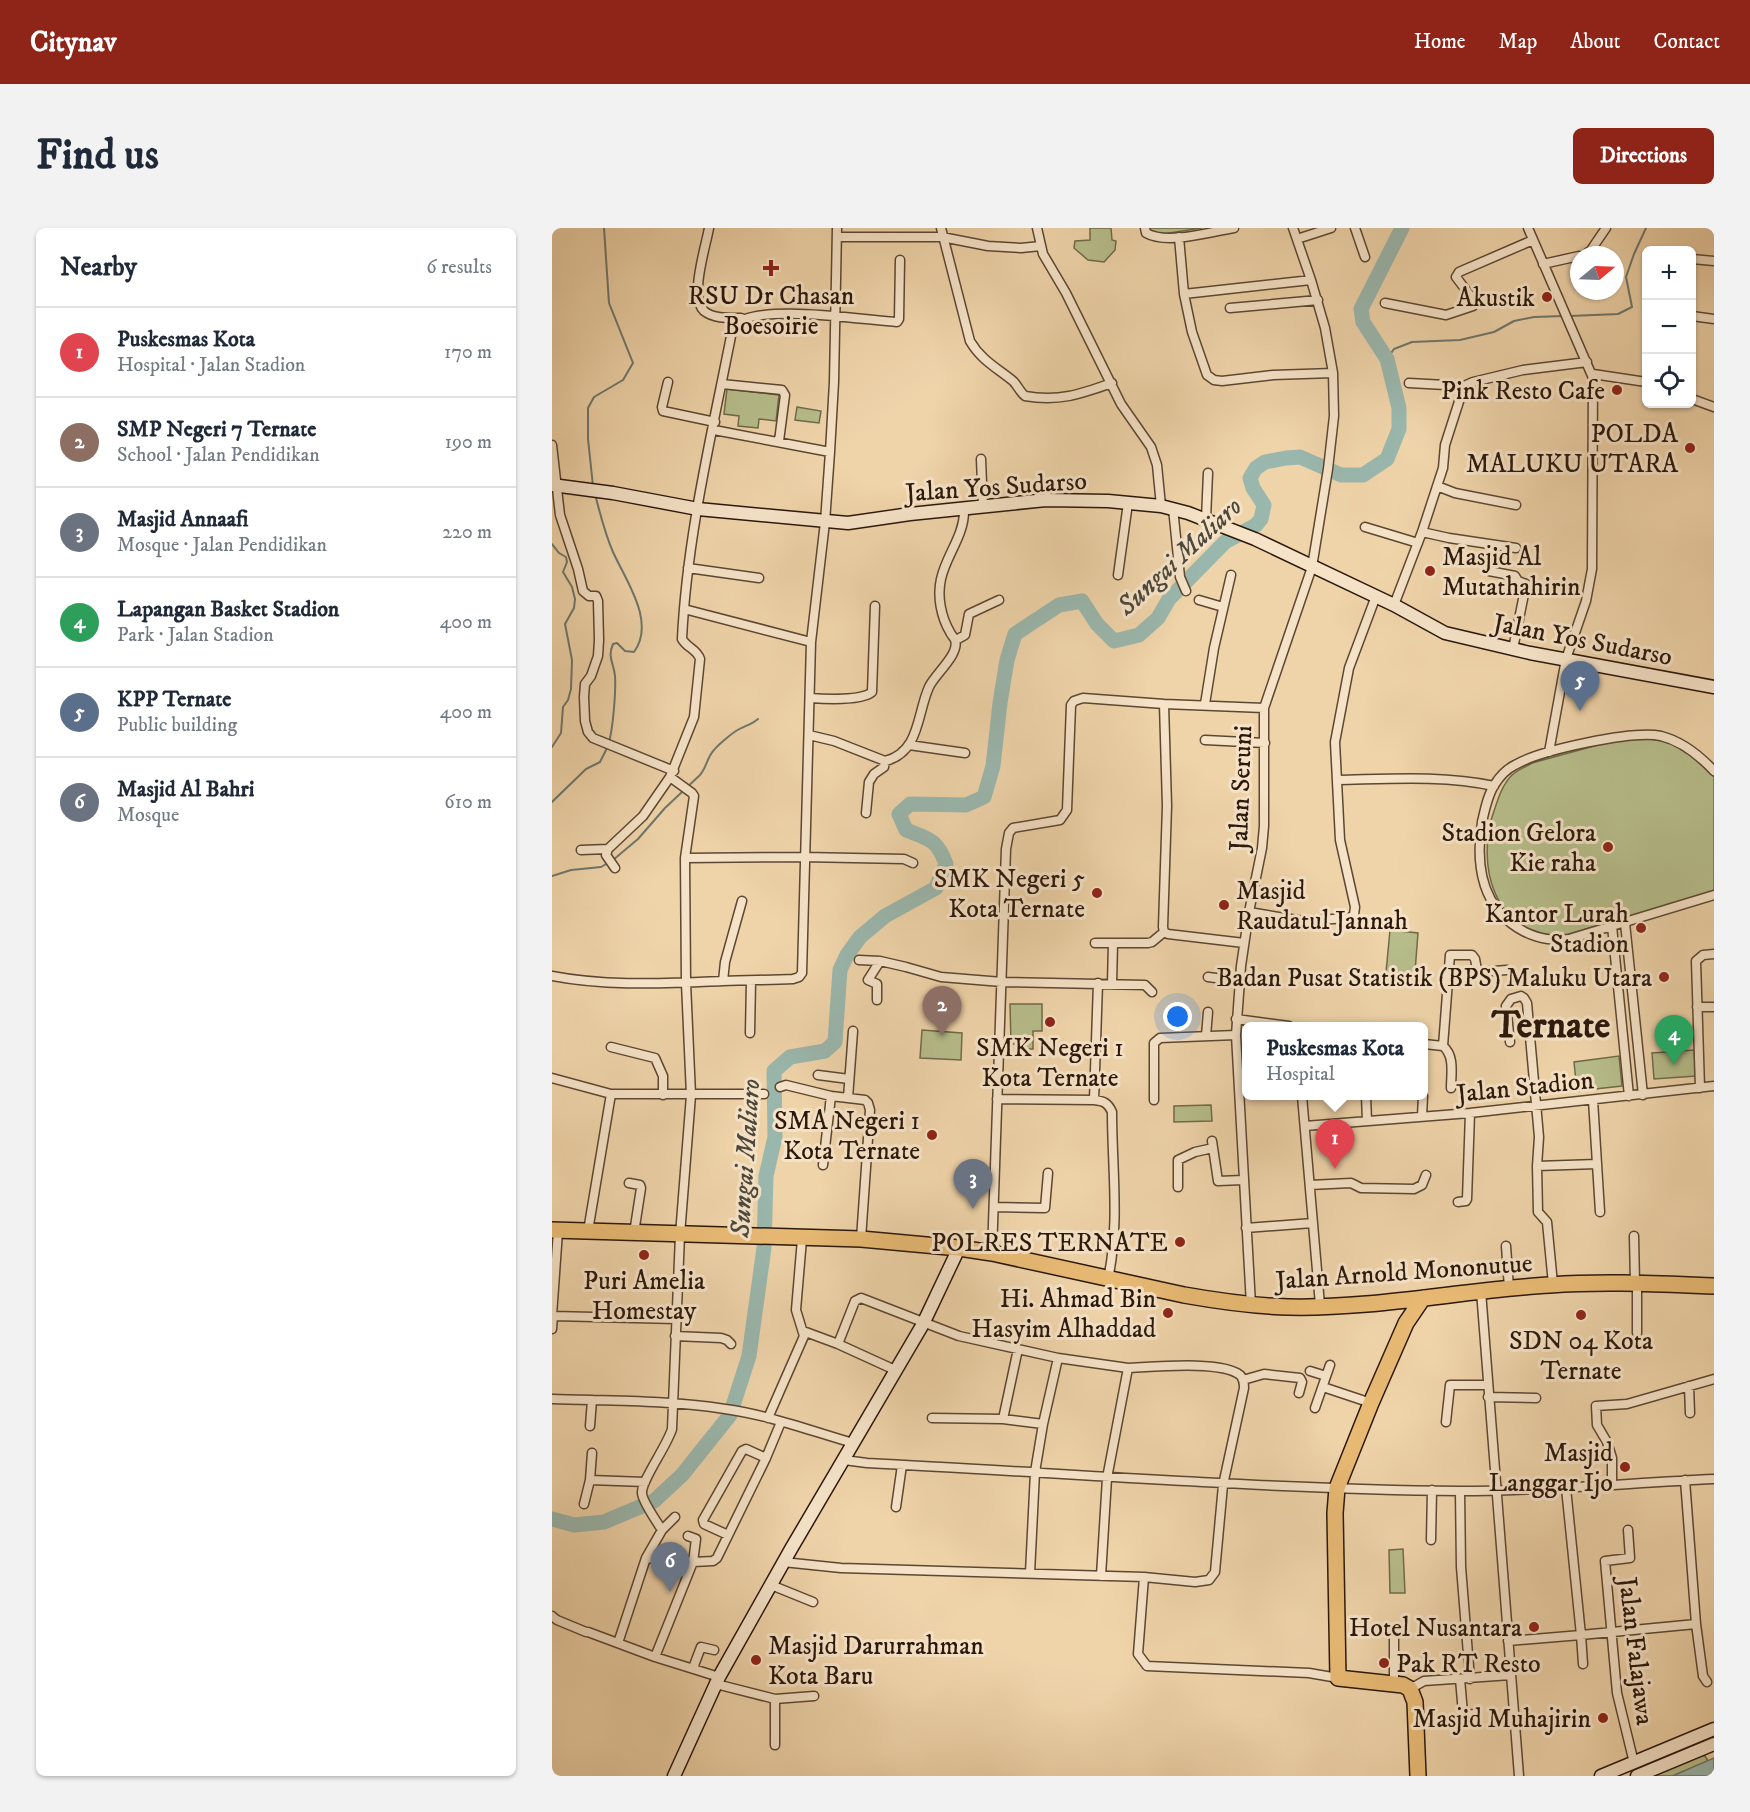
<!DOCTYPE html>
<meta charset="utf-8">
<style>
body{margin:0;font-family:"IM FELL DW Pica",serif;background:#f2f2f3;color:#1f2937}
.controls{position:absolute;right:18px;top:18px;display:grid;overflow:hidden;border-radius:9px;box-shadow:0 2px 4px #0004}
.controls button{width:54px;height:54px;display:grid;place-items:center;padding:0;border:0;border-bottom:2px solid #e0e1e3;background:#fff;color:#1f2937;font:30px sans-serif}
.compass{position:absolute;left:1018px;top:18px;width:54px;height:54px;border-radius:50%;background:#fff;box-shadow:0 2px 4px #0004;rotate:71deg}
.you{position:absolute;left:626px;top:789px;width:21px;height:21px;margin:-15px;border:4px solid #fff;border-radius:50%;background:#1a73e8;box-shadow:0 0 0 9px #1a73e833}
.badge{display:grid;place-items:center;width:39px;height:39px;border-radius:50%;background:#8f2418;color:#fff;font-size:20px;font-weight:700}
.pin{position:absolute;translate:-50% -50px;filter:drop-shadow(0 2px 3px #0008)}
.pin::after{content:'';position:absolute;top:32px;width:21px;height:18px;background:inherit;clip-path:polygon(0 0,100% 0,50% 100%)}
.popup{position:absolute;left:690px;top:794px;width:186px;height:78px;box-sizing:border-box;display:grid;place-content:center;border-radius:9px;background:#fff;filter:drop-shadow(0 2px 4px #0005);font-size:20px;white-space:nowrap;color:#747a83}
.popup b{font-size:22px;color:#1f2937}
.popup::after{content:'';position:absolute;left:50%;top:100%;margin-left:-12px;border:12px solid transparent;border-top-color:#fff}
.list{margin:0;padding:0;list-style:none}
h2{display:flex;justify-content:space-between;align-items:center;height:78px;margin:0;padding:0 24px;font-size:26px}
h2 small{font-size:20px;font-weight:400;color:#747a83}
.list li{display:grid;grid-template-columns:39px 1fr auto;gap:18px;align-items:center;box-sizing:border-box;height:90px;padding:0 24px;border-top:2px solid #e0e1e3}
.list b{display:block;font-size:22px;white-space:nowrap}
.list p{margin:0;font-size:20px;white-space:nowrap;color:#747a83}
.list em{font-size:20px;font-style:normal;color:#747a83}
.icon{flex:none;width:33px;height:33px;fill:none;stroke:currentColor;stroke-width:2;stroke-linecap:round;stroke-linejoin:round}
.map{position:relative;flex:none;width:1162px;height:1548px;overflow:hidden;border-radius:9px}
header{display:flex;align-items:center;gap:36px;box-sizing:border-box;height:84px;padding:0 30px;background:#8f2418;color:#fff}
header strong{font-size:28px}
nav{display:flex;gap:33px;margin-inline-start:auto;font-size:21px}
.intro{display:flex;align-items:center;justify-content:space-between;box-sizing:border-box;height:144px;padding:0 36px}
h1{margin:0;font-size:42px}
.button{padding:15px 27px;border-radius:9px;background:#8f2418;color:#fff;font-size:21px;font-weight:700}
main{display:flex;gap:36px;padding:0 36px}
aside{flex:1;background:#fff;border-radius:9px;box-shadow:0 2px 4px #0004}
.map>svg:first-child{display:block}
</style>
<header>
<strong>Citynav</strong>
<nav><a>Home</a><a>Map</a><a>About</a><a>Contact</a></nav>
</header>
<div class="intro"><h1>Find us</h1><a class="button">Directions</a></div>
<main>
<aside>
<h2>Nearby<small>6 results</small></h2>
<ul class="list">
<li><span class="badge" style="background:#e0444e">1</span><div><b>Puskesmas Kota</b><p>Hospital · Jalan Stadion</p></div><em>170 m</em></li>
<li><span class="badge" style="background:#8d6e63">2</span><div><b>SMP Negeri 7 Ternate</b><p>School · Jalan Pendidikan</p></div><em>190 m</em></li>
<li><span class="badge" style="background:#6b7280">3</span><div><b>Masjid Annaafi</b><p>Mosque · Jalan Pendidikan</p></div><em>220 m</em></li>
<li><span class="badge" style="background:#2e9e5b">4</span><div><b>Lapangan Basket Stadion</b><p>Park · Jalan Stadion</p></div><em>400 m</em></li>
<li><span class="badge" style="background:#5c6f8a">5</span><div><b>KPP Ternate</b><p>Public building</p></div><em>400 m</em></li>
<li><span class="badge" style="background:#6b7280">6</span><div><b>Masjid Al Bahri</b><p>Mosque</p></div><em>610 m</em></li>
</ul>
</aside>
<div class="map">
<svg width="1162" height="1548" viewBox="0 0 1162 1548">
<rect width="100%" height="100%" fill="#efd3a9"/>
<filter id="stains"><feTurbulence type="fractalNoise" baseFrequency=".00333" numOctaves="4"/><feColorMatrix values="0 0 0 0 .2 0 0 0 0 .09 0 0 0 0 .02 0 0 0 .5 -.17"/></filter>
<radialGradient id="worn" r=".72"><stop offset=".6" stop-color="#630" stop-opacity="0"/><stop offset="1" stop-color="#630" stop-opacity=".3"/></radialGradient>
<!-- green -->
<path fill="#b6bd8a" stroke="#706a4a" stroke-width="1.5" d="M538,0H559L560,12L564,13L563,22L552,34L536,32L522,20L523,13L538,12Z
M593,0H650L604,7Z
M175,161L227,167L224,193L207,191L206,200L186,198L187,188L172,186Z
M245,179L269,183L267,195L243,192Z
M1075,509C1121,512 1130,516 1162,549V663L1014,707C942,713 922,635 943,580C947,568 951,556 960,547C966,542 973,539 980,535Z
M838,702L866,705L862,757L833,755Z
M458,776H490V803H481V821H472V816H459Z
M370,802L410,805L409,832L368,830Z
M1142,822L1144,848L1102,851L1100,825Z
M1067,828L1070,858L1025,863L1022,834Z
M659,877L660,893L622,894V878Z
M851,1321L853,1365H838L837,1322Z
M1149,1527L1153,1528L1156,1533L1121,1548H1095Z"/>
<!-- water -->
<path fill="#9ab7ad" stroke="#6e776c" stroke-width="1.5" d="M1162,1530V1548H1121L1125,1546Z"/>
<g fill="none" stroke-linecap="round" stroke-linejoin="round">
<!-- stream -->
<path stroke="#6e776c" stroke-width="2" d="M1018,88L1066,86L1080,79L1074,49L1082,26L1094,0
M835,131L842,121L860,114L908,112L942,104L962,93L982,89L1012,88
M41,258L36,211V180L42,169L71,152L81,135L57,75L52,0
M43,266C48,286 53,306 61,324C74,353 104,394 82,424L73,423L65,415L61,416C55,430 62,435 63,448C64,463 61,500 57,514
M0,316L7,325L14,329L15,334L11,344L20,359L23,371L22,380L13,396L20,432L19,461L16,472L11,479L9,505L0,519
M0,574L34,541L48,534L55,520
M0,648L19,642L49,639L61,632L86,611L113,580L148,547C155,539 155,529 162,522C166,517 179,506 184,503C192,498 199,497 206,491"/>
<!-- river -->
<path stroke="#9ab7ad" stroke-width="15" d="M0,1291L22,1297L52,1294L102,1273L130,1247L178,1187L197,1128L212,1020L214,948L223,909L222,843L238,829L273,823L283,814L288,742L295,727L308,709L333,688L384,660L394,636C385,611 377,611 354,602L347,586L358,576L414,577L432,569L441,538L448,475L455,432L463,406L507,377L530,373L545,396L562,413L587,407L606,390L617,371L673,314L704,297L709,291L712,277L701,260L698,250L704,240L713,234L734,230L748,229L789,247H811L835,231L847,201V180L835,131L811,94L809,81L850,0"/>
<defs>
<path id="street" d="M157,0C154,18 137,69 152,83C162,91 177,90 189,90
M389,0L418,113C429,132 445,140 461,153C466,158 468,164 473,168C507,174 529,166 560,155
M485,0L491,26L514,65L569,176L599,219L605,237L609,278
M593,0L594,5C615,17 658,4 682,0
M803,0L813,29
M976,0L1041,150L1040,341L1034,373L1014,431L997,524
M285,9H390L436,18L469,20L489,18
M627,9L632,66L640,104L655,147L662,152L670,153L721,147L781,145
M745,11L779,0
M1033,27L1039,22L1054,0
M1140,31L1162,33
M991,36L1027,28
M632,66L759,52
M833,75L894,87L921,78L923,74L904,49L907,44L981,12
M678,80L766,72
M1140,88L1162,91
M1041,146L1094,154
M116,154L110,179L111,183L163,194
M857,155L912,158L921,154L971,142L1035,134
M170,156L230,162L233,167L227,213
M1140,171L1162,179
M162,202L278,224
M0,217L8,287L26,341L31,363L37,368H44L46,373L47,412L46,428L39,448L33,456L32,469L33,493L36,504L41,510L122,543
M429,231L431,279
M885,258L903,265L964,277
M621,280L628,349L634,363
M654,291L656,245
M813,299L866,315
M870,304L897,310L964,320
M136,340L207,350
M937,343L963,348L966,353L974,356L961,421
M566,347L576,275
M647,372L671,379
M842,377L870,304L891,240L893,217L912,158
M132,381L259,414
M404,412L413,407L417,386L447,372
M258,470C272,471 310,473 320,464L323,378
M612,476L615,578L611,699L612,704L616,706L692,715
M653,476L662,420L679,347
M257,507L282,513L333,533C368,525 365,485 377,459C383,446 408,426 403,412C402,409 399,407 398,404C389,389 385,368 389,351C394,327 413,307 412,281
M653,512L713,515
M357,517L413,525
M1162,543C1148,528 1129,513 1109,508C1081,502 988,522 963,537C955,541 948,548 943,556C936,566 933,581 930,594C923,638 930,682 973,704C988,711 1000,713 1017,711L1162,667
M786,552C837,551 891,547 942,558
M314,585L317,554L322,546L332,539L333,533
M56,621L54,627L63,640
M29,622L56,621L91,588L118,549
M133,630L251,629L352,631L361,635
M697,684L751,693L796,690L802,687L803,679L788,612L783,514L797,440L824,368
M1073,695L1091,867
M1060,698L1077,868
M543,715H596L600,714L612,704
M307,732L328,733L354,739L389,749L450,754L593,757L600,764
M0,748C56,759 115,755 171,753C195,752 218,752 241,751L247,749L250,745L259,414L273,294L278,224L282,154L285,0
M656,749L687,753
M171,753L173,734L190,673
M560,756L561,715
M325,772V756L316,752L328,733
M1145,779H1162
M684,791L737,798
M198,805L199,753
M654,808L656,784
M958,814L954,778L959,771L969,768L972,770L975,775L987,909L985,938L986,984L995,994L1001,1056
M872,816L891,818L898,727H920L923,731L925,742L928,744L955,742
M891,818C903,828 899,846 899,860
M59,819L103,830L111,848V867
M266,847L297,851
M0,850L59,866H212
M228,859L234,857L279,868L313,872L316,875L318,882L309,1011
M1148,860L1144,733L1151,727L1162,726
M750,868L768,1077
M814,868L815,893
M296,870L301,803
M445,871L542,872C552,873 556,875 560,884C560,940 568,995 556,1051
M542,872L546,755
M602,872V815L608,810L684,807
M1041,872L1048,984
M870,888L871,868
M753,898L918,885L1162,858
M660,913L666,953L691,952
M256,923L272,924
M271,937L279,868
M985,938L1045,936
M77,955L88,957L89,960L82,1005
M758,957L799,955L809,960L862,961L870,957L874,947
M626,959V932L643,924L661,920
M906,974L914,973L915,971L918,885
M442,979L493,980L496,945
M694,1000L761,995
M36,1003L59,866
M1082,1008L1083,1055
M954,1018L957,1060
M440,1025L454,621L457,605L461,600L508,592L515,582L519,477L522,473L531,470L612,476L712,480
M1085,1055V1105
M929,1063L967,1548
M699,1077L684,807L689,738L697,684L710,620L712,598V480L760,339L776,241L782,188L781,145L773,100L759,52L741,0
M0,1088L6,1003
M0,1101L1,1088L124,1091
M251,1103L286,1116L343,1142
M123,1108L169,1110L175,1112L179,1116
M286,1116L303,1073L309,1070L407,1108L506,1130L491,1196L483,1244L478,1345
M506,1130L576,1140L555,1250L549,1348
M758,1143L774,1148
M691,1152L712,1146L748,1150L750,1154L747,1165
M1137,1158L1138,1185
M771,1159L819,1175
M936,1169L984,1170
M0,1171C58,1173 116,1172 173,1181C217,1187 259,1203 301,1215
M763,1180L778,1137
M216,1190L252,1108L244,1082L250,1011
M380,1190L451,1191L491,1196
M451,1191L466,1121
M894,1194L898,1157H935
M38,1198L40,1172
M40,1225L38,1252L93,1254
M292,1232L315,1235C513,1245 710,1261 908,1263C993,1263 1077,1255 1162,1251
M1060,1257V1230L1055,1214L1045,1197L1044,1178L1075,1176L1162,1151
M1014,1260L1029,1407L1144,1396L1133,1252
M908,1263L909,1339L918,1451
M32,1276L38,1252
M344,1279L350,1237
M110,1302L123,1289
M1076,1302L1078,1330L1053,1333L1065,1465L1082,1535
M176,1307L152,1296L151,1292L190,1223L194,1221L214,1230
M879,1312L880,1262
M94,1330L141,1334L144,1311L136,1308
M231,1334L289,1340L592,1349L643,1354L657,1352L663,1344L671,1257L692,1160C692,1156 692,1151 688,1147C670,1132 600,1139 576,1140
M592,1349L586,1426L595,1438L757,1445L786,1450
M219,1357L261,1374
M0,1388L5,1392L34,1404
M1144,1396L1151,1448L1155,1454
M36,1404L103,1429L167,1449
M956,1413L1029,1407L1031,1436
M66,1415L94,1330L110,1302C105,1294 90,1273 90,1265C89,1253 115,1218 120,1201L128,1007L139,867L134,755L133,630L142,568L140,565L118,549L142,489L148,431C145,421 135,420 130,411C135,306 161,201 181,98C203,74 311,92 345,94L347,91L348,32
M103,1429L141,1334L161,1333L165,1330L214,1230L229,1194
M141,1440L149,1419L162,1422
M908,1451L911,1485L913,1487L922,1486
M164,1456L223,1471V1517
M842,1456V1408
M858,1461L872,1453L959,1447
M223,1471L262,1468"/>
<path id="secondary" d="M0,257L61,265L146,281L296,295L358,286L494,272L556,273L609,278L636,285L703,311L842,377L893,405L978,425L1162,459
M122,1548L167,1449L239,1321L371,1096L407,1020
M1049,1548L1162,1501
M1085,1548L1162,1516"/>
<path id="highway" d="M0,1002L309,1011L407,1020L440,1025L632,1067C666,1073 701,1078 736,1079C823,1081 911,1062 998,1057C1053,1053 1108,1056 1162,1058
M866,1548L863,1474L858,1461L851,1457L786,1450L783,1285L785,1260L819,1175L854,1095L871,1070"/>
</defs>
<!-- street casing -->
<use href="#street" stroke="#5c4732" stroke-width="11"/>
<!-- secondary casing -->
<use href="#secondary" stroke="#2b180b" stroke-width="15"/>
<!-- highway casing -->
<use href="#highway" stroke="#2b180b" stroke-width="18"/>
<!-- street -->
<use href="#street" stroke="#f5e2c7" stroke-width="8"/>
<!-- secondary -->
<use href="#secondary" stroke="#f5e2c7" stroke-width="12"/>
<!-- highway -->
<use href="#highway" stroke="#e8ba74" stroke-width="15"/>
</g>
<!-- markers -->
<g fill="#8f2418" stroke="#f5e2c7" stroke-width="2">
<path d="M216 31h6v6h6v6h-6v6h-6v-6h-6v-6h6z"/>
<circle cx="995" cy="69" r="6"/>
<circle cx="1065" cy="162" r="6"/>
<circle cx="1138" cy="220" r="6"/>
<circle cx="878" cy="343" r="6"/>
<circle cx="1056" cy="619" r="6"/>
<circle cx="545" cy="665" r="6"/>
<circle cx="672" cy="677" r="6"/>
<circle cx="1089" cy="700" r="6"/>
<circle cx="1112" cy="749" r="6"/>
<circle cx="498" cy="794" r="6"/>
<circle cx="380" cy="907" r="6"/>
<circle cx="628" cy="1014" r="6"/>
<circle cx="92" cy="1027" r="6"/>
<circle cx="616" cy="1085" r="6"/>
<circle cx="1029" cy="1087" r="6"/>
<circle cx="1073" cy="1239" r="6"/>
<circle cx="982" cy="1399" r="6"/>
<circle cx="204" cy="1432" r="6"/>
<circle cx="832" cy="1435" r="6"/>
<circle cx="1051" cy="1490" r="6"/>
</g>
<g text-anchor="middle" stroke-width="6" stroke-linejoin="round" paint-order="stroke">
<!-- poi labels -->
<g font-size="26" fill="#2b180b" stroke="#f5e2c7" text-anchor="end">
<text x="219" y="76" text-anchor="middle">RSU Dr Chasan<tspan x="219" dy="30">Boesoirie</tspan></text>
<text x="983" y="78">Akustik</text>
<text x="1053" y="171">Pink Resto Cafe</text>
<text x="1126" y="214">POLDA<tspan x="1126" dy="30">MALUKU UTARA</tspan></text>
<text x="890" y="337" text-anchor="start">Masjid Al<tspan x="890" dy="30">Mutathahirin</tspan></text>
<text x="1044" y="613">Stadion Gelora<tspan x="1044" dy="30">Kie raha</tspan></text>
<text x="533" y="659">SMK Negeri 5<tspan x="533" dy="30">Kota Ternate</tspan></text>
<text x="684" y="671" text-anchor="start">Masjid<tspan x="684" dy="30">Raudatul Jannah</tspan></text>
<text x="1077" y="694">Kantor Lurah<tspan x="1077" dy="30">Stadion</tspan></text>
<text x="1100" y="758">Badan Pusat Statistik (BPS) Maluku Utara</text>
<text x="498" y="828" text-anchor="middle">SMK Negeri 1<tspan x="498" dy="30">Kota Ternate</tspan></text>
<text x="368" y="901">SMA Negeri 1<tspan x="368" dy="30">Kota Ternate</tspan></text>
<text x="616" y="1023">POLRES TERNATE</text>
<text x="92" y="1061" text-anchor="middle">Puri Amelia<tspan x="92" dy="30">Homestay</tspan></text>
<text x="604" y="1079">Hi. Ahmad Bin<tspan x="604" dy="30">Hasyim Alhaddad</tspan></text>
<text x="1029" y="1121" text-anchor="middle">SDN 04 Kota<tspan x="1029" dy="30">Ternate</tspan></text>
<text x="1061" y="1233">Masjid<tspan x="1061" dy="30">Langgar Ijo</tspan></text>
<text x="970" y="1408">Hotel Nusantara</text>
<text x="216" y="1426" text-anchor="start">Masjid Darurrahman<tspan x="216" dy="30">Kota Baru</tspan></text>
<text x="844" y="1444" text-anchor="start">Pak RT Resto</text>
<text x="1039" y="1499">Masjid Muhajirin</text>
</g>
<!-- street labels -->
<g font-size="26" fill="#2b180b" stroke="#f5e2c7">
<text transform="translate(444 258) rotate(-4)" y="9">Jalan Yos Sudarso</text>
<text transform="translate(1031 411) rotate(11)" y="9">Jalan Yos Sudarso</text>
<text transform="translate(688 560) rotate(-88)" y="9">Jalan Seruni</text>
<text transform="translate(973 858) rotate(-6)" y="9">Jalan Stadion</text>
<text transform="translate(852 1043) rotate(-4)" y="9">Jalan Arnold Mononutue</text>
<text transform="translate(1085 1423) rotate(83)" y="9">Jalan Falajawa</text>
</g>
<!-- water labels -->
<g font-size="27" font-style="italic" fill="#4c483c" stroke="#f5e2c7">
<text transform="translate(627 328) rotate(-43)" y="9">Sungai Maliaro</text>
<text transform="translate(193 930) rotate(-86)" y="9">Sungai Maliaro</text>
</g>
<!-- town labels -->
<g font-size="38" font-weight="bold" fill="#2b180b" stroke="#f5e2c7">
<text x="999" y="809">Ternate</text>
</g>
</g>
<rect width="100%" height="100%" filter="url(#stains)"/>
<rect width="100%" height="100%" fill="url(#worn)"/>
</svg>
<div class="controls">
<button>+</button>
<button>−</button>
<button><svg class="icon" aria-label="locate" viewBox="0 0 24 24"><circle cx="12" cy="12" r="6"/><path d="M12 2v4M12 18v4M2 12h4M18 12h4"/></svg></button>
</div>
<svg class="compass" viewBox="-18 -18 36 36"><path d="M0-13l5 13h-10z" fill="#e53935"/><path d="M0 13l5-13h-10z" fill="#747a83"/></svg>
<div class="you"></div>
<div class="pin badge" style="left:783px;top:941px;background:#e0444e">1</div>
<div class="popup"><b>Puskesmas Kota</b>Hospital</div>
<div class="pin badge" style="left:390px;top:808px;background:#8d6e63">2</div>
<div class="pin badge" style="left:421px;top:981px;background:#6b7280">3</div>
<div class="pin badge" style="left:1122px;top:837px;background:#2e9e5b">4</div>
<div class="pin badge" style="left:1028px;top:483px;background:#5c6f8a">5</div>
<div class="pin badge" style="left:118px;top:1364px;background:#6b7280">6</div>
</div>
</main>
